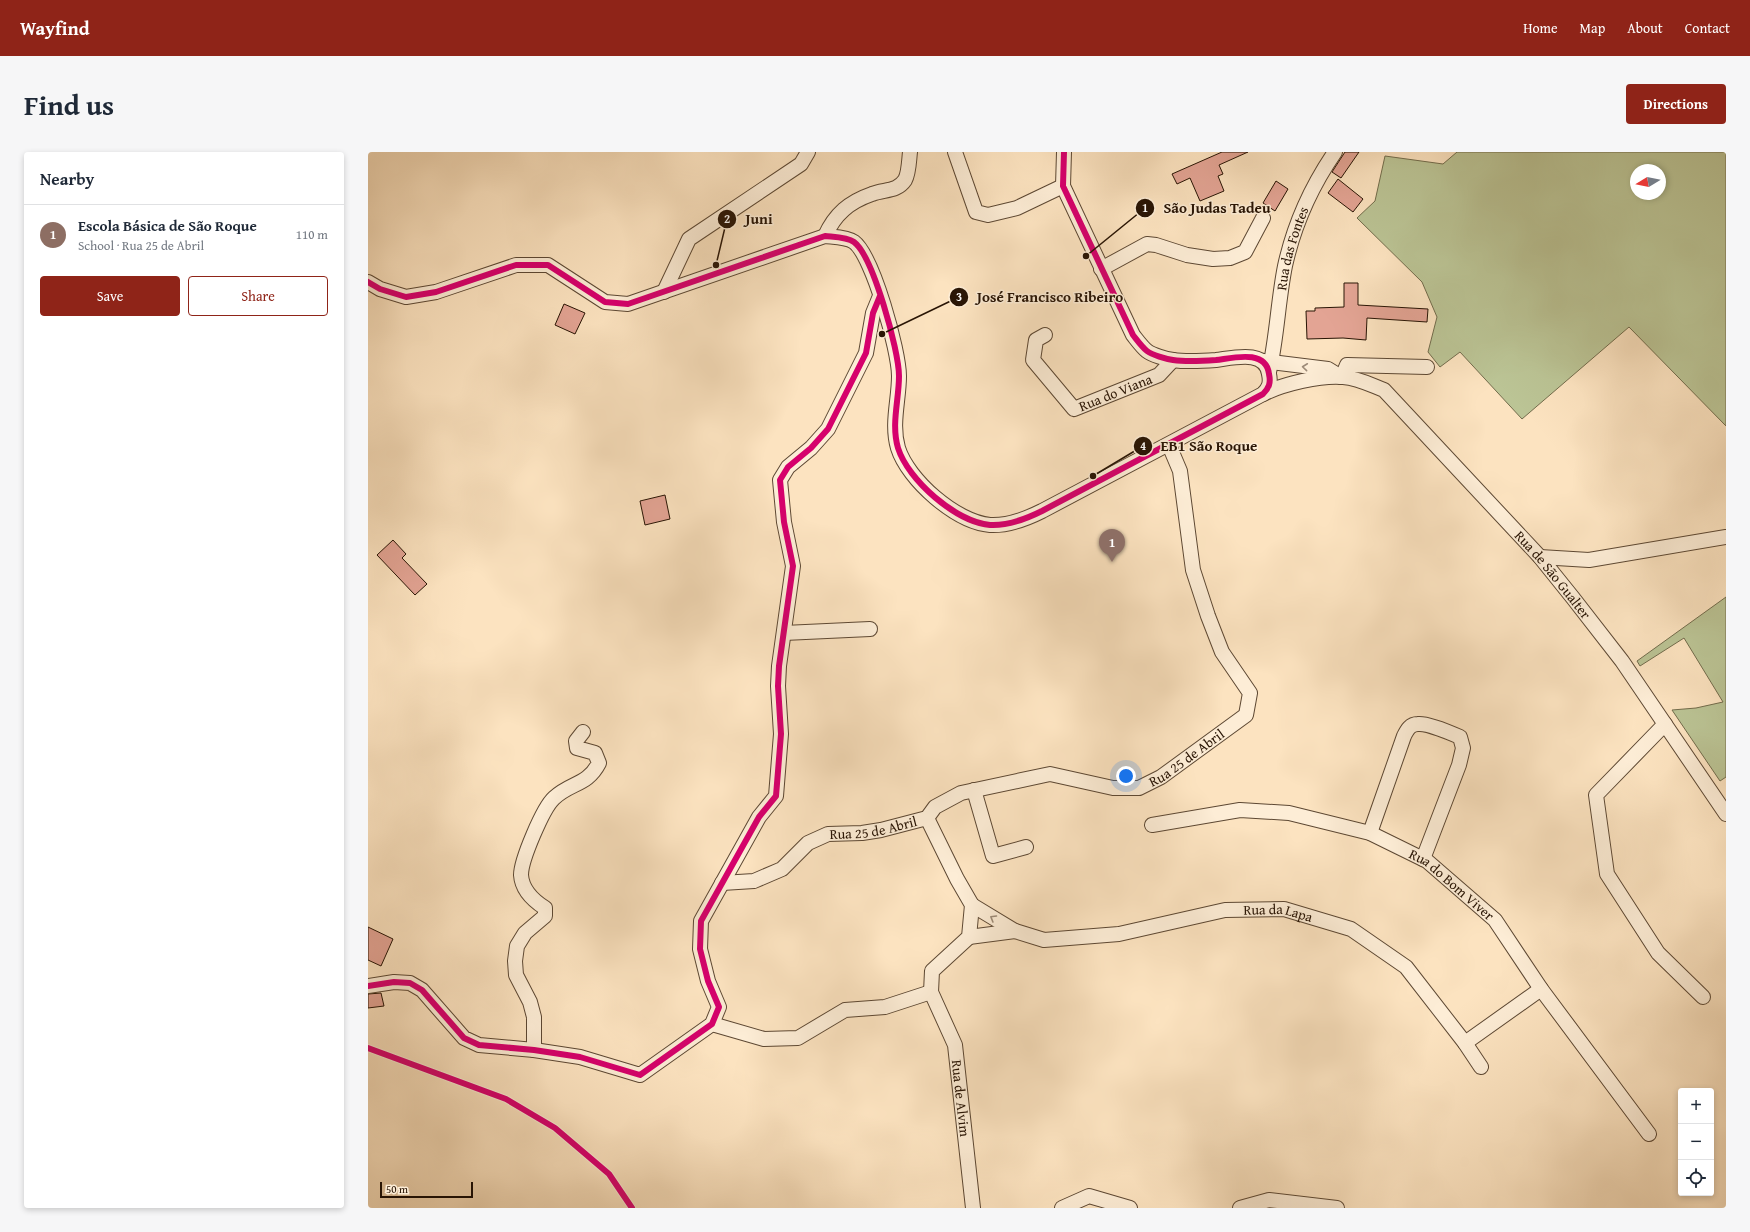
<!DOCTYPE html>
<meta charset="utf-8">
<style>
body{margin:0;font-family:"Gentium Book Plus",serif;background:#f6f6f7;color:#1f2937}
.controls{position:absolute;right:12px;bottom:12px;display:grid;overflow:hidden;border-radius:4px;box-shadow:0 2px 6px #0003}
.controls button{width:36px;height:36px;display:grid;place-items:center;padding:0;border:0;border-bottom:1px solid #e0e1e3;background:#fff;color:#1f2937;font:20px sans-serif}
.compass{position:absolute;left:1262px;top:12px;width:36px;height:36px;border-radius:50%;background:#fff;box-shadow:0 2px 6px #0003;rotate:260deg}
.scale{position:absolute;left:12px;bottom:10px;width:93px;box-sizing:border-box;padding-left:4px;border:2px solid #281404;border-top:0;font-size:11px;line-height:14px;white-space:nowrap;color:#281404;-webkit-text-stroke:3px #fdedd6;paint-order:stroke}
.you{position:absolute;left:758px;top:624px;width:14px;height:14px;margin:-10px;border:3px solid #fff;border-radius:50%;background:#1a73e8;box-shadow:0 0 0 6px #1a73e833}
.badge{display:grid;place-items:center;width:26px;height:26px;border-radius:50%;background:#8f2418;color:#fff;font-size:13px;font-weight:700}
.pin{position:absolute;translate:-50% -33px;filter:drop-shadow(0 1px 2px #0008)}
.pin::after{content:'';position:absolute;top:21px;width:14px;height:12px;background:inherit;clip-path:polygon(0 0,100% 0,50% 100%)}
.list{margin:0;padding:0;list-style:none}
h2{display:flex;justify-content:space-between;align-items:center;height:52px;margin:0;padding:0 16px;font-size:17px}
h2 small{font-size:13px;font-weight:400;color:#747a83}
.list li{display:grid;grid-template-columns:26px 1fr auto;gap:12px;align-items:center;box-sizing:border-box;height:60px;padding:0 16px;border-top:1px solid #e0e1e3}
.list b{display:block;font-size:15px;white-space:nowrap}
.list p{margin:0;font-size:13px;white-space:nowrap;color:#747a83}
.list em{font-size:13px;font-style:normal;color:#747a83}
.actions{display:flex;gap:8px;padding:12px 16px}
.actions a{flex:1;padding:9px 0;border:1px solid #8f2418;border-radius:4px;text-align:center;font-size:14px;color:#8f2418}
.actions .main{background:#8f2418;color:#fff}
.icon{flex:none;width:22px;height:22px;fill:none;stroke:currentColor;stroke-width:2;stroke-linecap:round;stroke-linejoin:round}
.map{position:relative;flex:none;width:1358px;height:1056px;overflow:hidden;border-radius:4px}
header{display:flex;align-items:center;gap:24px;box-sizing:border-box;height:56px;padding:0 20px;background:#8f2418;color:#fff}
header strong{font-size:19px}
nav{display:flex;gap:22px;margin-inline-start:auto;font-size:14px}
.intro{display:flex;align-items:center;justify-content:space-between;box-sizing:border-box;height:96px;padding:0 24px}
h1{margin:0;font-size:28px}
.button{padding:10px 18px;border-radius:4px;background:#8f2418;color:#fff;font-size:14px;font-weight:700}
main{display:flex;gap:24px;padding:0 24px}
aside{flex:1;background:#fff;border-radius:4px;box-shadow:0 2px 6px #0003}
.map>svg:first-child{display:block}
</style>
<header>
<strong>Wayfind</strong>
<nav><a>Home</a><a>Map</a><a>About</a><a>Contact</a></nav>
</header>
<div class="intro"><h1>Find us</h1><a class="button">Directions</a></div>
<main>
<aside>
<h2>Nearby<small></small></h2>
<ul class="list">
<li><span class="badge" style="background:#8d6e63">1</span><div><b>Escola Básica de São Roque</b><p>School · Rua 25 de Abril</p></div><em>110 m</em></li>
</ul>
<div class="actions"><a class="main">Save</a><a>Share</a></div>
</aside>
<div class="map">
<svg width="1358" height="1056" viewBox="0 0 1358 1056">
<rect width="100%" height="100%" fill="#fce3c0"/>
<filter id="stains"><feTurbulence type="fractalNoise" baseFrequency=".005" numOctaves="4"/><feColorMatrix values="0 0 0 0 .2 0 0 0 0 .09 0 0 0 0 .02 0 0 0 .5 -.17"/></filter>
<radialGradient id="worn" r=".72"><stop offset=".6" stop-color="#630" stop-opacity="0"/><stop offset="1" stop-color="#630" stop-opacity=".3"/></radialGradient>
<!-- green -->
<path fill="#bbc495" stroke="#726c4c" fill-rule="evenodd" d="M1089,0H1358V274L1261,175L1154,267L1092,200L1072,215L1060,200L1069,165L1054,130L989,66L1007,49L1017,4L1075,12ZM1268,18H1292V42H1268Z
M1358,445V625L1352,629L1304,558L1328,556L1355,550L1316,486L1272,514L1269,509Z"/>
<!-- building -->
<path fill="#e3a494" stroke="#281404" d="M854,0H880L851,13L855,22L850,24L856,39L832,49L822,26L809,32L804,22Z
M977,0H991L973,26L964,20Z
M970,27L995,47L985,60L960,41Z
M908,29L920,37L907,59L895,51Z
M976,131H990V153L1060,157L1059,170L999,166L998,188L975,186L939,187L938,159H947V156L976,155Z
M196,152L217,161L207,182L187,173Z
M297,343L302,367L277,373L272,349Z
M25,388L38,402L34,406L59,432L47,443L9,403Z
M0,775L25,787L13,814L0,808Z
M13,841L16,854L0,856V842Z"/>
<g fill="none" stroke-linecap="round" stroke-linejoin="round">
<defs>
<g id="minor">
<path d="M587,0L608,60L620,63L649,56L695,34"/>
<path d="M457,84C467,62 481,50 504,42C516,37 529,40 537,28C541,21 541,8 542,0"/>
<path d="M733,117L779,92L788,93L819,103L845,107L862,106L877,100L895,66"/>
<path d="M0,130L12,137L38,145L68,140L148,113H180L237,150L260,152L457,84C465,85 479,85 486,90C505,104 531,199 531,224C531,248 523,272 530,296C540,328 588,370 622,373C640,374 658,367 674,359L895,242C901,236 903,231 901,222C898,197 865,206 848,208C835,209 818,210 805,208C798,207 784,203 779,199C774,195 769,188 765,183L695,34L696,0"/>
<path d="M296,140L321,87L433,12L440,0"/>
<path id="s1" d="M677,183L668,188L665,208L706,257L791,223L805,208"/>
<path d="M895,209L960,217L973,225"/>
<path id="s2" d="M901,220C909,185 910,149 917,114C926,73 943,35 967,0"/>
<path d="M974,225L979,213L1059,215"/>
<path id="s3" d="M895,242C915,232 953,223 975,225C990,226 1003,233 1016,238L1172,405L1205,446L1254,509L1358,662"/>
<path d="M1172,405L1221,408L1358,385"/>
<path d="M416,481L502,477"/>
<path d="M1297,572L1228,643L1239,722L1290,801L1335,845"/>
<path d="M606,638L625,704L658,695"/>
<path id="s4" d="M559,666L589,727L604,753L601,785L564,819L563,840L587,893L605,1056"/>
<path id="s5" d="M784,673L872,658L921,661L1002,681L1059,709L1127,768L1173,837L1281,982"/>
<path d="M1002,681L1036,584C1039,578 1042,572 1050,572C1059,571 1083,581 1092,585L1095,596L1091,613L1055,707"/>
<path id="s6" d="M354,731L386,729L414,717L440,691L460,682L494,681L513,678L559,666L567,655L593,641L682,622L745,636H771L793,625L878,563L882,541L854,500L840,464L825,418L812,319L801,293"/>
<path id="s7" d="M604,753L647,779L676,788L751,782L857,758L916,757L983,777L1038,815L1097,891L1113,915"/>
<path d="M601,785L647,779"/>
<path d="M0,834L26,830L42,831L54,838L96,886L111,893L166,898L212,905L272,923L344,872L351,855L340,829L332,797L333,769L391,665L408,644L413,582L410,534L411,514L425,414L416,370L412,328L420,315L443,296L460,277L498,201L505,161L512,144"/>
<path d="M344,872L396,887L430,886L477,858L517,855L563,840"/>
<path d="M1097,891L1173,837"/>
<path d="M166,898V865L162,850L148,823L147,809L149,794L157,781L177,764V756C166,749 154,738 153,723C153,708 175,656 186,646C203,630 219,634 231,611L227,601L209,596L208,589L215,580"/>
<path d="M694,1056L721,1044L762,1056"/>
<path d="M872,1056L901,1048L969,1056"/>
</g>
</defs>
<!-- minor casing -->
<use href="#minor" stroke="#5d4833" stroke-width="16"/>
<!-- minor -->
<use href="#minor" stroke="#fdedd6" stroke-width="14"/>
<defs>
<path id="cycleway" d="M0,130L12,137L38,145L68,140L148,113H180L237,150L260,152L457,84C465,85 479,85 486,90C505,104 531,199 531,224C531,248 523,272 530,296C540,328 588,370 622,373C640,374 658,367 674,359L895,242C901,236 903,231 901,222C898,197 865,206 848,208C835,209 818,210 805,208C798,207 784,203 779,199C774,195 769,188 765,183L695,34L696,0
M0,834L26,830L42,831L54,838L96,886L111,893L166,898L212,905L272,923L344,872L351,855L340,829L332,797L333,769L391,665L408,644L413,582L410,534L411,514L425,414L416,370L412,328L420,315L443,296L460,277L498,201L505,161L512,144
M0,896L138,947L187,976L241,1022L264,1056"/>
</defs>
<!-- cycleway casing -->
<use href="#cycleway" stroke="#fdedd6" stroke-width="8"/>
<!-- cycleway -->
<use href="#cycleway" stroke="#d6006c" stroke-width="6"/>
</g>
<!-- one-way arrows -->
<defs><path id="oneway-chevron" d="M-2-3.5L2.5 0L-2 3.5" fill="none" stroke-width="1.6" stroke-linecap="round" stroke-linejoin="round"/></defs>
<g stroke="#9d8b78">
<use href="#oneway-chevron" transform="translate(937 215) rotate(-174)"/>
<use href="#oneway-chevron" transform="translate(625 766) rotate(-149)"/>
</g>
<g text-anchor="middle" stroke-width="3" stroke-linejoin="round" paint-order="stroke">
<!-- street labels -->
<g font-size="14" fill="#281404" stroke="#fdedd6">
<text dy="5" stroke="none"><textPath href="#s2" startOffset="126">Rua das Fontes</textPath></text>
<text dy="5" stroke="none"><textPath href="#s1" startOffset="139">Rua do Viana</textPath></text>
<text dy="5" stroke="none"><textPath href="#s3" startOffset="376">Rua de São Gualter</textPath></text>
<text dy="5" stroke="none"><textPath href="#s6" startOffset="503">Rua 25 de Abril</textPath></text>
<text dy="5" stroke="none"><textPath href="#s6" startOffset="167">Rua 25 de Abril</textPath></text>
<text dy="5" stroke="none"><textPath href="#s5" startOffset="319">Rua do Bom Viver</textPath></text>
<text dy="5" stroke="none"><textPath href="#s7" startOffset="318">Rua da Lapa</textPath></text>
<text dy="5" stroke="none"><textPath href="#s4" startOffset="313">Rua de Alvim</textPath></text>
</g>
</g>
<!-- callouts -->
<path fill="none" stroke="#281404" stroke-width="1.5" d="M718 104L777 56M348 113L359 67M514 182L591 145M725 324L775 294"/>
<g fill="#281404" stroke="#fdedd6" stroke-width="1.5">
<circle cx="718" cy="104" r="4"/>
<circle cx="348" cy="113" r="4"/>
<circle cx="514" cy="182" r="4"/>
<circle cx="725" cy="324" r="4"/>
<circle cx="777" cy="56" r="10"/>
<circle cx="359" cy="67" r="10"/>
<circle cx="591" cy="145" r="10"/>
<circle cx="775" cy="294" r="10"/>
</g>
<g font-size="12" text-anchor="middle" font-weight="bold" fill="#fff">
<text x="777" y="60">1</text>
<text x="359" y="71">2</text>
<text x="591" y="149">3</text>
<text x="775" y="298">4</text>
</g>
<g font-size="15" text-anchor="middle" font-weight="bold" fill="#281404" stroke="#fdedd6" stroke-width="3" stroke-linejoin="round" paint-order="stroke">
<text x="849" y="61">São Judas Tadeu</text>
<text x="391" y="72">Juni</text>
<text x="682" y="150">José Francisco Ribeiro</text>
<text x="841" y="299">EB1 São Roque</text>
</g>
<rect width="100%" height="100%" filter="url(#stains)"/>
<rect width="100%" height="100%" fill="url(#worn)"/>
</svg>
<div class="controls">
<button>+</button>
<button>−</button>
<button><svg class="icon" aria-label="locate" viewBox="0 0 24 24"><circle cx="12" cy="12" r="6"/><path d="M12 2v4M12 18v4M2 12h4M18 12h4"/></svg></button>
</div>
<svg class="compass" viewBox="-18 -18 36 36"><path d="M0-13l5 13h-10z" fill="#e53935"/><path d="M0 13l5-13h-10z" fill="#747a83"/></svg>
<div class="scale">50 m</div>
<div class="you"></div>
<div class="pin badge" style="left:744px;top:410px;background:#8d6e63">1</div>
</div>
</main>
